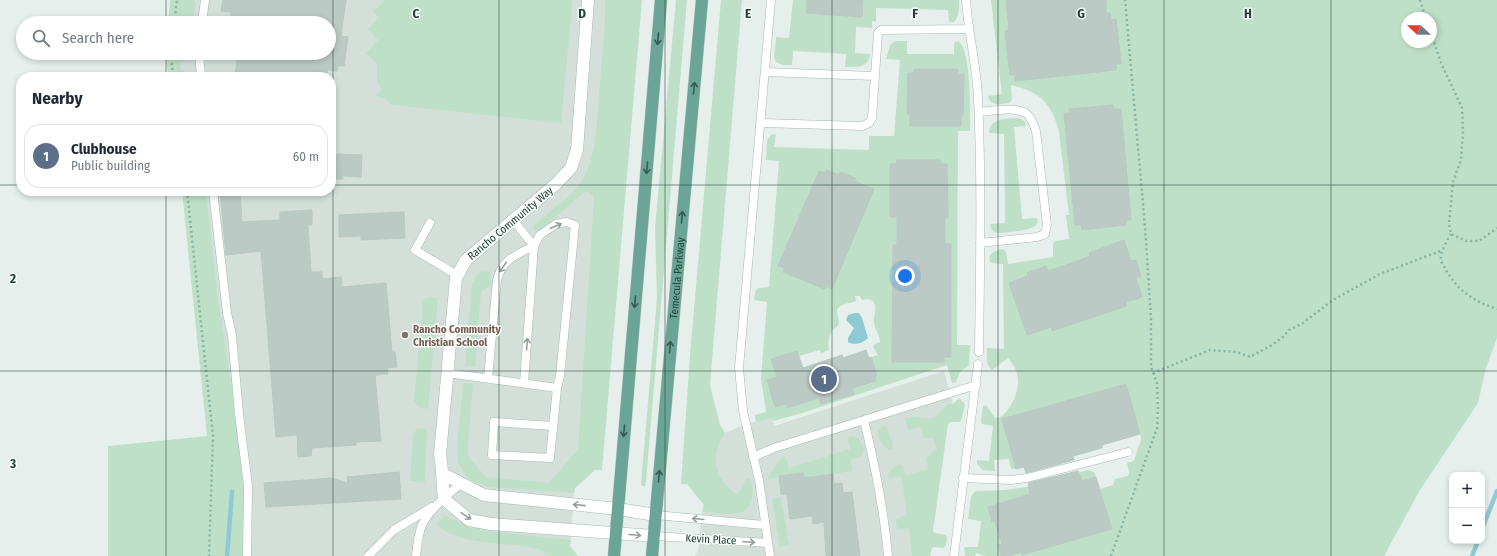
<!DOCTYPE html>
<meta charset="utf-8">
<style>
body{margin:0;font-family:"Fira Sans Condensed",sans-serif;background:#f2f2f3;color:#1f2937}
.controls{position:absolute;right:12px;bottom:12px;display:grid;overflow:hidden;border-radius:8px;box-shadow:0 2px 6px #0003}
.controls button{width:36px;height:36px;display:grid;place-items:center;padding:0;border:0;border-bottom:1px solid #e0e1e3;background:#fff;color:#1f2937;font:20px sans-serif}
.compass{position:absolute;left:1401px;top:12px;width:36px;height:36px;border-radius:50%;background:#fff;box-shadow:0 2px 6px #0003;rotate:292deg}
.you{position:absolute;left:905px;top:276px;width:14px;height:14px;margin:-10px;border:3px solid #fff;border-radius:50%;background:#1a73e8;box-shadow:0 0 0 6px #1a73e833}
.badge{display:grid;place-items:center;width:26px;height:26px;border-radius:50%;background:#7f5249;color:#fff;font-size:13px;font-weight:700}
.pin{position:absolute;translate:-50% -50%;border:2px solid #fff;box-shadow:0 1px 4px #0006}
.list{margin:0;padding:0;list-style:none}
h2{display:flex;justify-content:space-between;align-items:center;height:52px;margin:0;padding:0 16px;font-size:17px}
h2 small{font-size:13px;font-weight:400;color:#747a83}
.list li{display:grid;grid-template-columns:26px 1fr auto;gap:12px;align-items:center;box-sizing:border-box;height:64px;margin:0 8px 8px;padding:0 8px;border:1px solid #e0e1e3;border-radius:16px}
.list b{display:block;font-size:15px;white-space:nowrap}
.list p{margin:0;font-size:13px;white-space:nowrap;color:#747a83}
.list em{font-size:13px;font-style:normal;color:#747a83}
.icon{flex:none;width:22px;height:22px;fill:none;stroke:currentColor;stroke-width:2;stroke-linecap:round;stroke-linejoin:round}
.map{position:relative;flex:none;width:1497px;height:556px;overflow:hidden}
.search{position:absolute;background:#fff;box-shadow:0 2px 6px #0003;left:16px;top:16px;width:320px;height:44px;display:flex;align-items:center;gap:10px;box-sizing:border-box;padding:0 14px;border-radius:22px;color:#747a83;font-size:15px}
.panel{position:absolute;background:#fff;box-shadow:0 2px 6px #0003;left:16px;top:72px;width:320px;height:124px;border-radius:16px}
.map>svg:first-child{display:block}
</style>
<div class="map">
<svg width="1497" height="556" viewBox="0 0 1497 556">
<rect width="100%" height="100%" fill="#e6efeb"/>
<!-- built -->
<path fill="#d4dfda" d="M181,0H630L589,476L575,488L574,493L570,546L578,556H239L191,191H331V77H177L175,53H329V23H179Z
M944,371L953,404L944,416L924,556H694L698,552L707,466L720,425L725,433L746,424L772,418L774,426Z"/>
<!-- green -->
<path fill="#bfe0c8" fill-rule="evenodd" d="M170,0H195L193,23H168Z
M385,0H572V7L561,123L392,105L386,99L375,96L382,90L377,82V64L366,53L378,40L368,29L379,18L373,11Z
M605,0H642L602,470H595L575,488L574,493L490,487L474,482L467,478L458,462L457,447L463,383L473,384L467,455L486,477L549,483L578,449L594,197L586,191L538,232H536L533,227C547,210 570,200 582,181C598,156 597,112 600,83C602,55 606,28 605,0Z
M676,0H687L646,481L645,486H642L641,484L657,298L655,227Z
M721,0H742L710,385L720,425L725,433C721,440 717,448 716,456C714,471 725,489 738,494L747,478L751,480C752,486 754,493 752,499C748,521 718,513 703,511L704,505L687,484H681L690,355Z
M793,0H959C959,9 960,15 954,22H949L948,10L876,8V22L872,21V28L856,27L855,53L870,54C869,68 856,67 845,67L846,54L793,51L792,65H783L776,62L774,57L776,37L789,38Z
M991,0H1497V338L1486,368L1478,403L1420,490L1384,556H1009L1021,552L1022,555L1040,549L1045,542L1047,548L1069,542L1074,535L1076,540L1112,529L1100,489L1113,485L1115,479L1128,476L1129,473L1127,462H1132L1134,460L1141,440V437L1126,384L1003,419L1016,469H1011L1009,459L994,460L995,471L983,470L977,464V460L989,461L993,426L982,424L981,422L983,406L986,405L995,418L1001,417C1012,408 1021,389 1017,374C1016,368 1012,363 1008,358L992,370C985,364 987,357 987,348L1004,349L1003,264L991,263C986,253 995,251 1003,249L1006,252L1008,264L1053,257V243L1055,241L1069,239L1066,215H1069L1059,132C1052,103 1039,91 1011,85L1012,100L1009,103C1001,104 990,107 988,96L1002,94ZM1407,18H1431V42H1407Z
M895,41H907V54H954V44L955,42L958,41C972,50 970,114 970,131H958L957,345H970L969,365L960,372L956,382L952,383L947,365L799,414L773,421L772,418L756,422L755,415L766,412L761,378L767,302L754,300L756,290L758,288L769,287L779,161L766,160L767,141L771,135L776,134L774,147L869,150V136H894L900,60L886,59L890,45ZM855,296H860L862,300L869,299L873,301C878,308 873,315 874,323C875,330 880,335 880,342L875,344L873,347L878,355L871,357L877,375L875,376L876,381L852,388L853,394L821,404L819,398L788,408L786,404L775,407L767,381L777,377L771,359L797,351L799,356L820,350L821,353L829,350C828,342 828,334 834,329C836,327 838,327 839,324C840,319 835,314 838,308C841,304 851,303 856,301Z
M166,53H190V60L180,61L181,71H184V77H168Z
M1017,118C1022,119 1025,120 1026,126L1014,127L1022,219L1037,218L1038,221C1037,223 1037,225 1035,226C1030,230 1000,235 994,232C991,230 991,227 990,224L1005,223L1004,134L989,133C990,118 1005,119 1017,118Z
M182,191H206L218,299L234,402L237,404L248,497L252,508L250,556H108V446L207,436Z
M480,271L490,272V280H494V283L481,292L475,367L465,366L472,284L475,278Z
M429,297L438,298L428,409L418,407L414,401L423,302L425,298Z
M959,398L965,404L962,418L960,422H950L948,424L933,531L935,533L945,535L947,537L946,545L943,548L934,547L932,548L930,556H912L909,528L900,529C895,528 896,523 896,519L907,515V513L902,480L900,476L889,478L888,474L891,469L899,464L903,465L905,474L907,475L928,469L926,458L937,448L933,438H924L920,428L918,427L910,430L908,429L905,419C915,413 926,423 936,416C940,413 944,408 947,404H953Z
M885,426L887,427L893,445L892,448L889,450C880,445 872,430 885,426Z
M418,428L427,429L425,482L410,481L413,435L415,431Z
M854,436L861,441L864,450L861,456L852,459L851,461L853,471L804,478L803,473L779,476L770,479L769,481L768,476C775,471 776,461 784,456L786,458L789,468L850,449L847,439L849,437Z
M1088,470L1094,472L1096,477L1082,481L1081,478L1032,498L1024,496L988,507L992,522L995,521L1002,544L998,545L1001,556H985L976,553L975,556H965L964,547H978L981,521L968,519L971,497L975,491L1005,490L1034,486Z
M781,497L789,545L782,546L780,548L772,499Z
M445,515L471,527L487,531L571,540L570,546L578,556C570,556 559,556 551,556C546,555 543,550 538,549C505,541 466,547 437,526V522Z"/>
<!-- water -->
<path fill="#8ec9d4" d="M855,313H859L862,318L868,338C863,343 855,346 848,342V338L854,328L846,320L848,315Z"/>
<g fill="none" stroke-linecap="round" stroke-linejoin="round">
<!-- stream -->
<path stroke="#8ec9d4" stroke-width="4.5" d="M1482,529L1497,491
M227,556L232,492
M1472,556L1478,541"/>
</g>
<!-- building -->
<path fill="#bbcac4" stroke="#b8c9c2" d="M223,0H346L341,36L348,37L344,66L338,65L337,71L329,70L328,64L327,73L316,71L315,77H235L238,53H329V23H230L231,12L221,11Z
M807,0H863L862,17L806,13Z
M1006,0H1106V13H1110L1111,20L1116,19L1121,64H1116V70L1015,81V75H1010L1005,31L1009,30Z
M914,69H958V74H964L963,116H961V126H910V114H907L908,73H914Z
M1113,105V109H1121L1131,220H1126V225L1082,230L1081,225H1075L1064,113H1070L1069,109Z
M337,154L362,155L361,177L343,176V179H331V157H337Z
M897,160H940L941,164H947L948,218H945V244H951V357H944V362H892L893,245H897V217H890V164L896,163Z
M826,170L839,175L840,172L856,178L854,181L874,189L832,289L826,286L825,289L783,272L784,268L778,266L819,171L825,173Z
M220,191H240L242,222L280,220V212L312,210V225H308L311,272H322V279L341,277L342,287L386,283L392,352H395L397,367L387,368L388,374L375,375L381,441L356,442V445L312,448L311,456L298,457L297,435L276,437L261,251L226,255Z
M404,212L405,238L361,240V236L339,237V215Z
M1124,240L1131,261L1136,260L1141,276L1136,278L1142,297L1126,302L1127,306L1052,331L1051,327L1027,335L1009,283L1028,276L1027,273L1046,266L1048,271L1066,265L1090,256L1089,253Z
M866,350L869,358L871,357L877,375L875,376L876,381L852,388L854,394L821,404L819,398L787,408L786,404L775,407L767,380L777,377L771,359L797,351L803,368L842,355L843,358Z
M1126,384L1140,434L1102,445V448L1073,456L1074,460L1026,473L1024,467L1016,469L1002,419Z
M1078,471L1082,481L1096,477L1112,529L1022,555L1021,552L1009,556H1001L998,545L1002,544L995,521L992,522L988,507L1030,494L1028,483Z
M399,472L401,499L266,507L264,483L332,478L348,483L347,477Z
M803,473L804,478L833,474L834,484L842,483L843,493L852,492L860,556H826L824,522L813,524L812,516L790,519L787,494H781L779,476Z"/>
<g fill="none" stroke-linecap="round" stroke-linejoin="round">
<defs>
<path id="lane" d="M966,0C968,33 977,66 978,99C982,183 980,268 979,352
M202,23L205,0
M199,53L201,77
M765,72L874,76
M979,112C991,111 1016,106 1027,114C1031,118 1034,125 1036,131L1047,225L1045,234L1037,237L980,243
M761,123L862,126L869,123L872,118L878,33L881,30L968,29
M213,191L227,313L232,335L239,414L248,486L247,556
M430,223L415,250L457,275
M447,373L557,388L550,458L492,455L494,422L553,426
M488,378L497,280C503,258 516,255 534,246L513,220
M524,383L534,246L540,235L556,224L566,222L575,225L560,376L557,388
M864,420L976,385
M753,457L774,448L864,420C875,465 884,510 888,556
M963,478L1011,480L1027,478L1128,452
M656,515L765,525
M654,536L767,543
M368,556L394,530L432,507
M416,556C417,546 418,535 422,525C430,508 448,496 461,483
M770,556L759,480L743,411L739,368L771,0
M954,556L978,364"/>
<path id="street" d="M588,0L577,150L571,168L556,184L466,260L456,278L440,455C443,470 442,484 444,499L469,520L491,524L654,536
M443,474L484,495L618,509L656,515"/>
<g id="primary">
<path d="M614,556L661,0"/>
<path id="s1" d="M652,556L702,0"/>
</g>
</defs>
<!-- lane casing -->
<use href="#lane" stroke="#a8b8b2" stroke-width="9"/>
<!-- street casing -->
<use href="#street" stroke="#a8b8b2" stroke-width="13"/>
<!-- primary casing -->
<use href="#primary" stroke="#c2cac8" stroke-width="13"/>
<!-- path -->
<path stroke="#86b3a5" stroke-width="2.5" stroke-dasharray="2 3" stroke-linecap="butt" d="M1420,0L1426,18
M174,23L177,0
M1431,33L1441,63L1462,108L1463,131L1461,160L1453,182L1449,223L1451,234L1466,241H1479L1497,228
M171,53L173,77
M187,191L213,436L209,556
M1451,234C1447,240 1440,252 1441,260C1441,262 1444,266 1445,268C1456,290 1475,302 1497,309
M1153,373L1210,350L1237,352L1250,357L1272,345L1283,337L1289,330L1303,323L1333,300L1380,274L1443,250
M1111,556L1157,428L1158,409L1157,383L1151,367V318L1145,227L1125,0"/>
<!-- lane -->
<use href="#lane" stroke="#fff" stroke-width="8"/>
<!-- street -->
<use href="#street" stroke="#fff" stroke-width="12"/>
<!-- primary -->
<use href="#primary" stroke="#6aa596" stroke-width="12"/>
</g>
<!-- one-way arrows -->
<defs><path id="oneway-shaft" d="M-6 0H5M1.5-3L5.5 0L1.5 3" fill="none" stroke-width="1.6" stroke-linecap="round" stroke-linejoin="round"/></defs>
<g stroke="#365b51">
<use href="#oneway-shaft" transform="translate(658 39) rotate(95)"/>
<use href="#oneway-shaft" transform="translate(694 88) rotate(-85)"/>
<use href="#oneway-shaft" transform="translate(647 168) rotate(95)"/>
<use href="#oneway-shaft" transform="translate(682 217) rotate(-85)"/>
<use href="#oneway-shaft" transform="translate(635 302) rotate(95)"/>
<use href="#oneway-shaft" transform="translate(670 347) rotate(-85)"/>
<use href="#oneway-shaft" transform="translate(624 431) rotate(95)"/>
<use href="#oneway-shaft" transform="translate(659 476) rotate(-85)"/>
</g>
<g stroke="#92a09c">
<use href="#oneway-shaft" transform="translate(556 226) rotate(-23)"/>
<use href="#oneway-shaft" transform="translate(503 267) rotate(126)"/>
<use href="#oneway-shaft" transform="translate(527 344) rotate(-86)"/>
<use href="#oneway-shaft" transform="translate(579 505) rotate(-174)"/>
<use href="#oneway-shaft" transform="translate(466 516) rotate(34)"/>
<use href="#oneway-shaft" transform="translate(698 519) rotate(-175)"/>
<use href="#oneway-shaft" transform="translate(635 535) rotate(5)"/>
<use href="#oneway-shaft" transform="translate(749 542) rotate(3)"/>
</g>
<!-- grid -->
<path fill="none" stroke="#24423a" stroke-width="1" stroke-opacity="0.55" d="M166,0V23M333,0V556M499,0V556M665,0V556M832,0V556M998,0V556M1164,0V556M1331,0V556M166,53V77M0,185H21M331,185H1497M166,191V556M0,371H1497"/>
<!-- markers -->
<circle fill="#8d6e63" stroke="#f7fbf9" stroke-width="1.5" cx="405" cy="335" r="4"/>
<g text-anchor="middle" stroke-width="3" stroke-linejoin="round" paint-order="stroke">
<!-- street labels -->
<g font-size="11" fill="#24423a" stroke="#f7fbf9">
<text transform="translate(510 223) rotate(-40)" y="4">Rancho Community Way</text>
<text dy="4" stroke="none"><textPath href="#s1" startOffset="279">Temecula Parkway</textPath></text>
<text transform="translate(711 539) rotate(3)" y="4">Kevin Place</text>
</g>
<!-- education labels -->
<g font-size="11" font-weight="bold" fill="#785e54" stroke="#f7fbf9" text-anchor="start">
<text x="413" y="333">Rancho Community<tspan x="413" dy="13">Christian School</tspan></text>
</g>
</g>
<g font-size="13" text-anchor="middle" font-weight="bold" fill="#24423a" stroke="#f7fbf9" stroke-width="3" stroke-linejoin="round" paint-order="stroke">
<text x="416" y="18">C</text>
<text x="582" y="18">D</text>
<text x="748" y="18">E</text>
<text x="915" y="18">F</text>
<text x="1081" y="18">G</text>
<text x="1248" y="18">H</text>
<text x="13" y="283">2</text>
<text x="13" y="468">3</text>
</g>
</svg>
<div class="controls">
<button>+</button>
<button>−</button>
</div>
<svg class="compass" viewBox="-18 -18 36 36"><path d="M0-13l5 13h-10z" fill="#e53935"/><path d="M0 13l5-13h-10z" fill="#747a83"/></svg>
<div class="you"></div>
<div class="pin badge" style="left:824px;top:379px;background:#5c6f8a">1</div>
<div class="search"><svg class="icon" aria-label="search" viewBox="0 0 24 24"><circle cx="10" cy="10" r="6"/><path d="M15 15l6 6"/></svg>Search here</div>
<section class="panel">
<h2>Nearby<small></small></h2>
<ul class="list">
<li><span class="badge" style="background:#5c6f8a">1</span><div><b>Clubhouse</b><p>Public building</p></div><em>60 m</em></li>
</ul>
</section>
</div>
